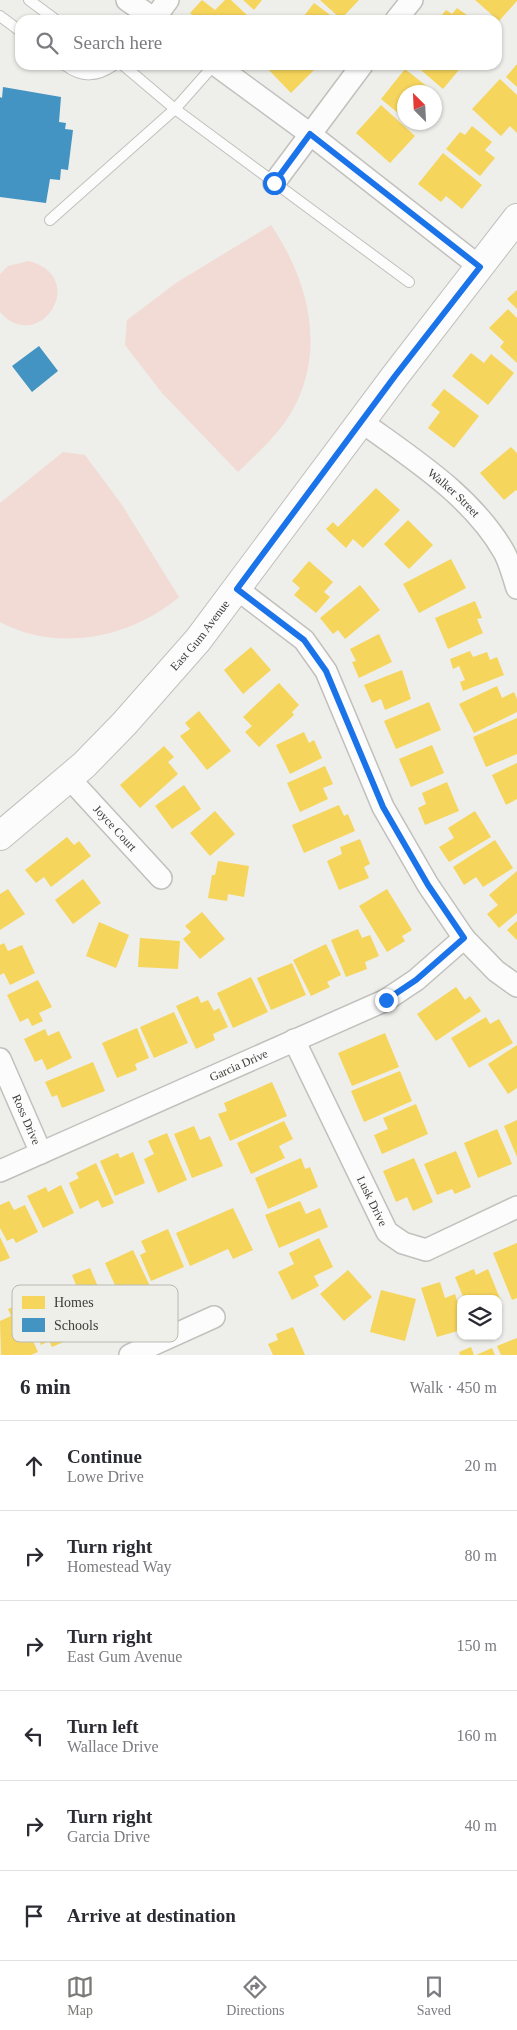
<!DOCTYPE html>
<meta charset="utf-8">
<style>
body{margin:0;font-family:"Times New Roman",serif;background:#f7f7f7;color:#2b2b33}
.controls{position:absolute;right:15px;bottom:15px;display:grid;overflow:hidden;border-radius:10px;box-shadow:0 1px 4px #0004}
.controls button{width:45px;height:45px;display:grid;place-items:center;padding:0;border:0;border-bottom:1px solid #e1e1e2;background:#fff;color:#2b2b33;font:25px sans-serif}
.compass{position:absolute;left:397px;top:85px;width:45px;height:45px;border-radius:50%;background:#fff;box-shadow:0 1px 4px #0004;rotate:336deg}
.stop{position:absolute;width:15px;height:15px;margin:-11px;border:4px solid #1a73e8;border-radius:50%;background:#fff}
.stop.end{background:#1a73e8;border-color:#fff;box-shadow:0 1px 5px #0008}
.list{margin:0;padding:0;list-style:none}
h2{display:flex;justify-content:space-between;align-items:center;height:65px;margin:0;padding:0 20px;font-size:21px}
h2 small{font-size:16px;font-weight:400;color:#7c7c81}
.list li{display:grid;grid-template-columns:32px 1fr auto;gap:15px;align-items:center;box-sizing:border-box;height:90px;padding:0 20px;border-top:1px solid #e1e1e2}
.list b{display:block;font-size:19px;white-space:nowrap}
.list p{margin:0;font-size:16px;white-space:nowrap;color:#7c7c81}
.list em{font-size:16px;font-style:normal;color:#7c7c81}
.icon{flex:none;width:28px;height:28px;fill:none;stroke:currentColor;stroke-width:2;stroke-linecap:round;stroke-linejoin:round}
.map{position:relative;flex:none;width:517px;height:1355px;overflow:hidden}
.search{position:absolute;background:#fff;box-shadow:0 1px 4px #0004;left:15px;right:15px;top:15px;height:55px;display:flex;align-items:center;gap:12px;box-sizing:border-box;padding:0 18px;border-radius:15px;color:#7c7c81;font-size:19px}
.sheet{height:605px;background:#fff}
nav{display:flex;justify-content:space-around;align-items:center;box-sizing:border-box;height:70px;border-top:1px solid #e1e1e2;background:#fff;font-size:14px;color:#7c7c81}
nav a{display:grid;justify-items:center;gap:2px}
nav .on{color:#7a7a78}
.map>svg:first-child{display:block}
</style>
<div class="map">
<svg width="517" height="1355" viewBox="0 0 517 1355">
<rect width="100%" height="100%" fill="#eeeeea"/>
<!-- green -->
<path fill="#f2dbd4" d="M271,225C312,285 329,362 283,425C269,443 254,457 238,472L162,393L125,345L127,320L176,283Z
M29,261C91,278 38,356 0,312V274L8,266Z
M63,452L85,455L122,505L179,597C131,638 57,653 0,622V503Z"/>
<!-- homes -->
<path fill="#f6d55c" d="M202,0L215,10L225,0H231L249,17L246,20H198L190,13Z
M243,0H262L254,10Z
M320,0H359L341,19Z
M475,0H517V1L499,21Z
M314,3L337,20H301Z
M457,8L474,20H438L446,10L452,14Z
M517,64V87L506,77Z
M264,65H319L291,93Z
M415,65H463L443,89Z
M405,69L434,92H404V118L381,99Z
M500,79L517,95V133L510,126L501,136L472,109Z
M381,105L415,136L390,163L356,133Z
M472,126L492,142L485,150L495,158L480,176L446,149L460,132L465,135Z
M443,153L482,185L462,209L446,196L441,202L418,184Z
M517,290V309L507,299Z
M508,309L517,318V363L500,347L504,342L489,328Z
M471,353L484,363L491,354L514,373L488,405L452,376Z
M444,389L479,416L454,448L428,428L440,412L431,405Z
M511,447L517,453V491L516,490L504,500L480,473Z
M376,488L400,510L363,548L353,539L346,548L326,529L333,522L338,527Z
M408,520L433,545L409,569L384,544Z
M451,559L466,588L419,613L403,584Z
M309,561L333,582L324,592L330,597L316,613L294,595L300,588L292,581Z
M360,585L380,610L345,639L338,630L333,634L320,618Z
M475,601L482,618L477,619L483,633L448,649L435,618Z
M379,634L392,662L359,678L352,662L356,661L350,649Z
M251,647L271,670L243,694L224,670Z
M470,651L473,657L487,652L490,660L497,657L504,675L463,691L460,682L465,680L459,666L453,669L450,659Z
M402,670L411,699L385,710L381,699L372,703L364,685Z
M279,683L299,705L292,712L294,715L259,747L245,732L252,726L243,717Z
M497,686L502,698L514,692L517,699V712L474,733L459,704Z
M429,702L441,730L396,749L384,721Z
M199,711L231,751L207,770L180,736L190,729L185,723Z
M517,718V754L486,767L473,737Z
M304,732L309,743L314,740L322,758L290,774L276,745Z
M432,745L444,773L411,787L399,759Z
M164,746L174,757L168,762L178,774L140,808L120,785Z
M517,763V799L506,805L492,775Z
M325,766L333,784L323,788L328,799L300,812L287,783Z
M447,782L459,811L425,825L418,808L426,804L422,793Z
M184,785L201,809L172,829L155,806Z
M339,805L344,816L348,814L355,831L304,853L292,825Z
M215,811L235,834L210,856L190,833Z
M475,811L491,837L449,862L439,847L454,838L448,828Z
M67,837L74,845L79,841L91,856L51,887L44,877L36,883L25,870Z
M360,839L370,864L364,867L369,878L339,890L327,861L342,854L340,847Z
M495,840L513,868L483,887L476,877L464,885L453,867Z
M218,861L249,866L244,897L228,894L227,901L208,898L212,875H215Z
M517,871V913L499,928L487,914L498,905L489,895Z
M83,879L101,903L73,924L55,900Z
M8,889L25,914L0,930V894Z
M387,889L412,930L402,936L405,941L387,952L359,906Z
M202,912L225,939L200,959L183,939L191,932L185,926Z
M517,921V940L507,930Z
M99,922L129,935L116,968L86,956Z
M358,929L362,938L370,935L379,956L365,962L367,969L346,977L331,940Z
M140,938L180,941L178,969L138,967Z
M4,943L8,951L22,945L35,973L10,985L4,973L0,975V945Z
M326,944L341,975L327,982L330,987L311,996L293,960Z
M292,963L306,995L271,1010L257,978Z
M251,977L268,1012L233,1028L217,993Z
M38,980L52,1007L39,1013L43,1021L32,1026L28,1018L20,1022L7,995Z
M456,987L465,1000L470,996L481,1011L436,1041L417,1014Z
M198,996L201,1003L208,1000L214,1011L219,1008L228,1027L213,1034L215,1040L196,1049L176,1006Z
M174,1012L188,1043L154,1058L140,1027Z
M486,1017L490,1024L499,1019L513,1043L469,1068L451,1038Z
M137,1028L149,1058L135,1064L137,1070L117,1078L102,1043Z
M45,1029L48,1036L59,1031L72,1058L47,1070L42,1059L35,1062L24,1039Z
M385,1033L399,1067L352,1086L338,1053Z
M517,1045V1088L508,1094L488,1064Z
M93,1062L105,1091L62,1108L57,1095L52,1097L45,1082Z
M400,1071L412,1101L364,1122L351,1091Z
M272,1082L287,1116L230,1141L218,1114L227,1111L224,1103Z
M416,1104L428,1134L382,1154L374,1135L388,1129L383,1118Z
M517,1120V1157L504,1126Z
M284,1121L293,1139L279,1146L285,1158L251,1174L237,1143Z
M194,1126L200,1140L210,1136L223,1166L192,1178L174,1134Z
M497,1129L512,1164L478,1178L464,1143Z
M167,1133L187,1180L158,1193L144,1159L154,1154L148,1141Z
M456,1151L471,1187L455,1194L452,1189L437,1195L424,1164Z
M133,1152L145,1183L115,1196L100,1161L118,1153L120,1158Z
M301,1158L305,1169L310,1167L318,1187L268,1209L255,1178Z
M414,1158L433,1202L413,1211L407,1197L396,1202L383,1171Z
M96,1163L114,1203L102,1208L98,1200L80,1209L69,1183L79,1178L76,1173Z
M61,1185L74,1213L43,1228L27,1196L46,1187L48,1192Z
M9,1201L14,1210L25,1205L38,1232L16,1243L13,1238L7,1241L0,1228V1205Z
M300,1201L306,1214L320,1208L328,1227L279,1248L265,1215Z
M233,1208L253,1250L233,1259L228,1249L190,1266L176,1233Z
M168,1229L184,1267L151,1281L140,1255L146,1252L141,1241Z
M0,1237L10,1258L0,1262Z
M319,1238L333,1267L314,1276L319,1286L292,1300L278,1272L294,1264L289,1253Z
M517,1243V1298L512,1300L493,1253Z
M133,1250L156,1299L127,1312L105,1263Z
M90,1268L111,1317L77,1332L61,1292L76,1285L72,1275Z
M474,1269L476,1275L488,1269L501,1301L464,1299L455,1277Z
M348,1270L372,1297L344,1321L320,1294Z
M440,1282L445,1298L455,1294L461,1313V1330L437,1337L421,1288Z
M381,1290L416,1299L405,1341L370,1332Z
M39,1295L44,1306L59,1299L75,1337L52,1347L49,1341L41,1345L23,1302Z
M17,1305L38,1352L31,1355H1L0,1321L11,1316L8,1309Z
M293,1327L305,1355H273L268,1344L278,1340L276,1334Z
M517,1338V1355H501L497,1346Z
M471,1347L474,1355H460L459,1352Z
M492,1348L495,1355H476Z"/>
<!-- schools -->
<path fill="#4393c3" d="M3,87L61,97L59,122L66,123L65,129L73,130L68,170L61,169L60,180L50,179L46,203L0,197V97L2,98Z
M39,346L58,371L32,392L12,366Z"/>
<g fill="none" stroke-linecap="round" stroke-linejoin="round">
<defs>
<path id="lane" d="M29,0L56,20
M0,16L20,31
M65,65C82,78 97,77 114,65
M123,65L175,109L214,65
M50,220L175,109L409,282"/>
<g id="street">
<path d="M127,0L156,20"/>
<path d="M154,19L168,0"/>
<path d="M396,20L412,0"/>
<path d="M216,65L310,134L480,267"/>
<path d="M274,183L362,65"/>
<path id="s1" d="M362,422C413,459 472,496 504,552C510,563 513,576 517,588"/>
<path d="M237,589L304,640L326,671L383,807L428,885L464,938L496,971L517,986"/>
<path id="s2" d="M69,778L161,878"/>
<path id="s3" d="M294,1040L387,1232L403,1243L426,1250L517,1207"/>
<path id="s4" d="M0,1059L41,1153"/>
<path id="s5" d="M0,1171L386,1000L416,980L464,938"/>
<path d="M130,1355L214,1317"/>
</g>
<g id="secondary">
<path id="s6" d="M0,836L84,765L124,724L198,640L395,376L517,218"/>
</g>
</defs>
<!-- lane casing -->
<use href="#lane" stroke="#c1c0bd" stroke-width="12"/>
<!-- street casing -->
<use href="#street" stroke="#c1c0bd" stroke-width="24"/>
<!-- secondary casing -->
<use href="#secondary" stroke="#c1c0bd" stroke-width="30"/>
<!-- lane -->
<use href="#lane" stroke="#fcfcfc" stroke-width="10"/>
<!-- street -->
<use href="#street" stroke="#fcfcfc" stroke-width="21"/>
<!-- secondary -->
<use href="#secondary" stroke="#fcfcfc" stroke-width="28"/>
</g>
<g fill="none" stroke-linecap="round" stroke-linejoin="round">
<!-- route -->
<path stroke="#1a73e8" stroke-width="6" d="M274,183L310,134L480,267L395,376L237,589L304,640L326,671L383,807L428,885L464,938L416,980L386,1000"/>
</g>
<g text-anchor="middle" stroke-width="5" stroke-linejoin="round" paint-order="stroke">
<!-- street labels -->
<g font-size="12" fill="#3c3c3a" stroke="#efefe9">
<text dy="4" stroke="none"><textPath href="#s1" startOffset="116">Walker Street</textPath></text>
<text dy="4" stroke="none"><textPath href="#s6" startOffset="284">East Gum Avenue</textPath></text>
<text dy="4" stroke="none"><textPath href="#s2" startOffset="68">Joyce Court</textPath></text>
<text dy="4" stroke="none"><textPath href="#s5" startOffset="261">Garcia Drive</textPath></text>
<text dy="4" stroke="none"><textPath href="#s4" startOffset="66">Ross Drive</textPath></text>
<text dy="4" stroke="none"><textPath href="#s3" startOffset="179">Lusk Drive</textPath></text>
</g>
</g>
<!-- legend -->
<rect x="12" y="1285" width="166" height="57" rx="8" fill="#efefe9" stroke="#b9b9b4" stroke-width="1"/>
<rect x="22" y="1296" width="23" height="13" fill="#f6d55c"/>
<rect x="22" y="1318" width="23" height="14" fill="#4393c3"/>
<g font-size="14" fill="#3c3c3a">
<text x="54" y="1307">Homes</text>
<text x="54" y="1330">Schools</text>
</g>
</svg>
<div class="controls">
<button><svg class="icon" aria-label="layers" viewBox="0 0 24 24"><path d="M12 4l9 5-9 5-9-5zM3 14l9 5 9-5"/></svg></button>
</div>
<svg class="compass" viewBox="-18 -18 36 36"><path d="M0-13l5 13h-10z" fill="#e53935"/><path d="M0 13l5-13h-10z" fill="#7c7c81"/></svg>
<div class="stop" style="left:274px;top:183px"></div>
<div class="stop end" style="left:386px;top:1000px"></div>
<div class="search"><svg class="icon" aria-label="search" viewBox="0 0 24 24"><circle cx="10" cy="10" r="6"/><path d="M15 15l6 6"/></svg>Search here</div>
</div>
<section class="sheet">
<h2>6 min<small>Walk · 450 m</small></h2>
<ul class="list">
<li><svg class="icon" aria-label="ahead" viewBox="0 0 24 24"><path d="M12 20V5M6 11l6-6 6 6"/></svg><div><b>Continue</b><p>Lowe Drive</p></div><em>20 m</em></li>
<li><svg class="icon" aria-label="right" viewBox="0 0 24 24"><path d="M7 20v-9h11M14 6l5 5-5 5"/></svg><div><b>Turn right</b><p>Homestead Way</p></div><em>80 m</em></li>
<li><svg class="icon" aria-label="right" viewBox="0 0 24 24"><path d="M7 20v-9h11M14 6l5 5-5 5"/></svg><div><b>Turn right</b><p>East Gum Avenue</p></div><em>150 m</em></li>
<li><svg class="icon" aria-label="left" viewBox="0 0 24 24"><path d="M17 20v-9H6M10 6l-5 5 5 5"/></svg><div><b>Turn left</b><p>Wallace Drive</p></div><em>160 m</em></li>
<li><svg class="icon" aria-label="right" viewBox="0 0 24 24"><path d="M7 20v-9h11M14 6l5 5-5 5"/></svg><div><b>Turn right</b><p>Garcia Drive</p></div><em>40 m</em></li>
<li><svg class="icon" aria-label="arrive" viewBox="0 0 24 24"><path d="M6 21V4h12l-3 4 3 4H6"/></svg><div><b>Arrive at destination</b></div></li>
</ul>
</section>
<nav>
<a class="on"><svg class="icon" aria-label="map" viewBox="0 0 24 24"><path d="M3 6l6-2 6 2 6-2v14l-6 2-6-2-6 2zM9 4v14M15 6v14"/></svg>Map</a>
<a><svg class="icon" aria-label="directions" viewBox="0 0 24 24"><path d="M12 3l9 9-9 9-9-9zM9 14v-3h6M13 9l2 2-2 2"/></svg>Directions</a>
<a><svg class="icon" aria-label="saved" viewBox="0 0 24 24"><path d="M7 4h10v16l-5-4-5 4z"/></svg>Saved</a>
</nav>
